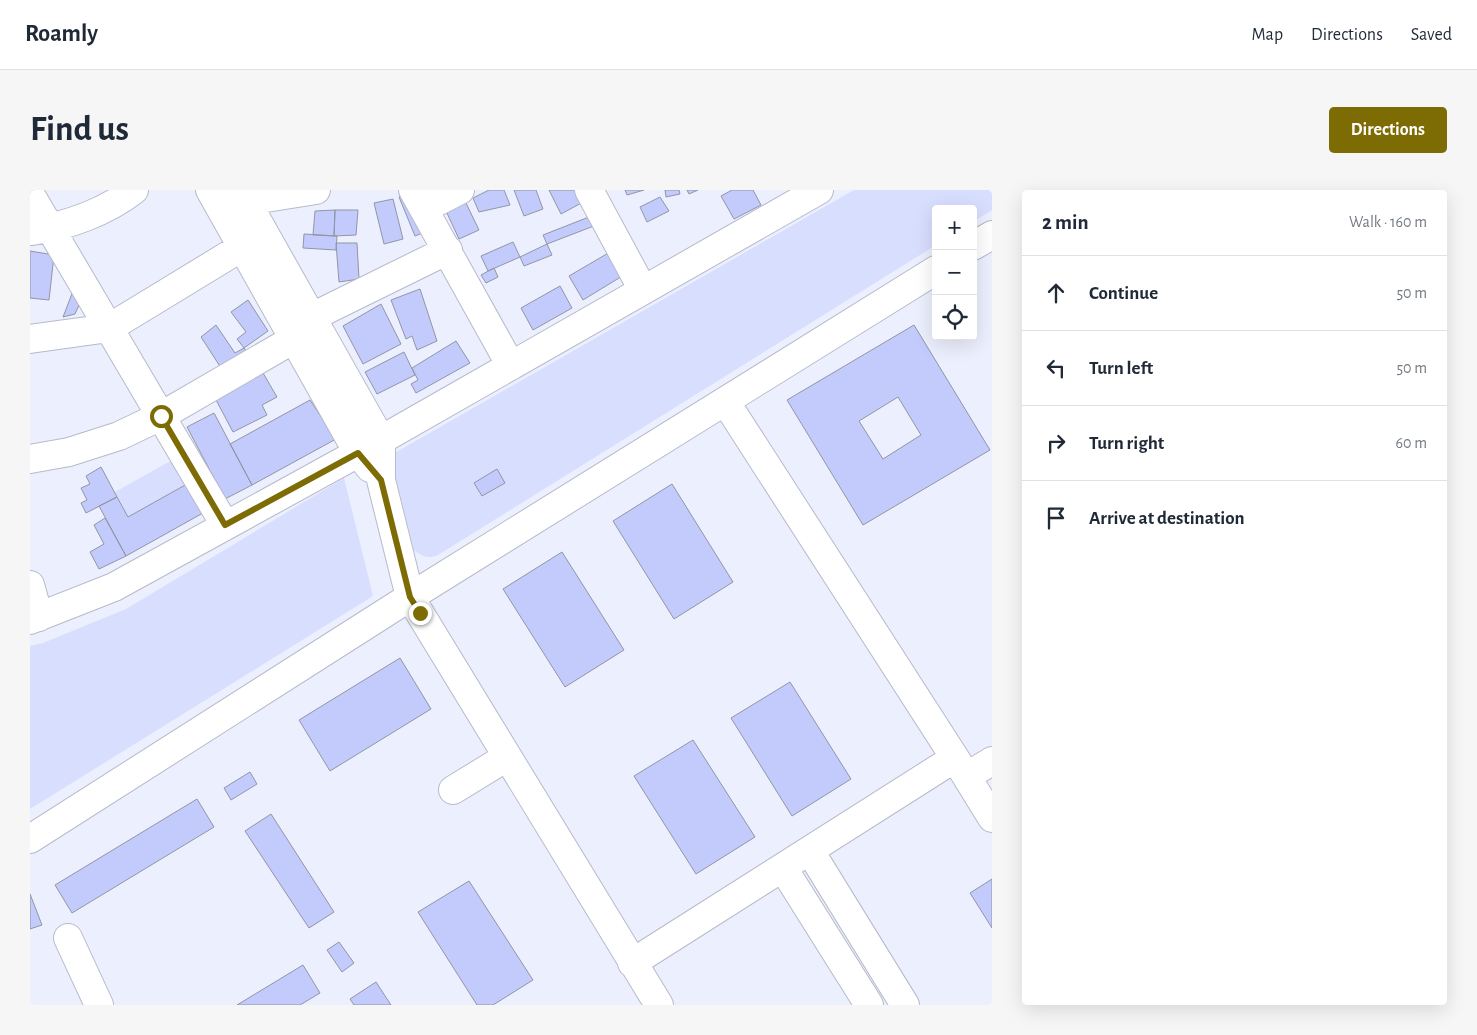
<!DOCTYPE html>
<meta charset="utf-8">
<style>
body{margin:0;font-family:"Alegreya Sans",sans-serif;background:#f6f6f7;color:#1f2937}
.controls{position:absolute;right:15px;top:15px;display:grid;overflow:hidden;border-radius:5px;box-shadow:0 5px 20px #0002}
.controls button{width:45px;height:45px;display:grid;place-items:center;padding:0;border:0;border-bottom:1px solid #e0e1e3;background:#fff;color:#1f2937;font:25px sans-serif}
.stop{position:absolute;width:15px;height:15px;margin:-11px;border:4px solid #7d6b03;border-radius:50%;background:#fff}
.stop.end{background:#7d6b03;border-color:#fff;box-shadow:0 1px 5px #0008}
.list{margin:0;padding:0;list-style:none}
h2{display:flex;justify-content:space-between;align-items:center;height:65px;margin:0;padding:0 20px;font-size:21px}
h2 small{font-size:16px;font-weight:400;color:#747a83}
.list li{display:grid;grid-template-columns:32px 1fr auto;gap:15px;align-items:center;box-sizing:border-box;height:75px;padding:0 20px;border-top:1px solid #e0e1e3}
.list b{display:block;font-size:19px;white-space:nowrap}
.list em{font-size:16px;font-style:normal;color:#747a83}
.icon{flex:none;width:28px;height:28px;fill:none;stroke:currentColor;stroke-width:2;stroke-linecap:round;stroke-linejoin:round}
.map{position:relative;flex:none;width:962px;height:815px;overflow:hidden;border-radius:5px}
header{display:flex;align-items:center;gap:30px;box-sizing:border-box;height:70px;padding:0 25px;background:#fff;border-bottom:1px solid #e0e1e3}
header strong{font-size:24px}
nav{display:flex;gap:28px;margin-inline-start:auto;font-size:18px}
.intro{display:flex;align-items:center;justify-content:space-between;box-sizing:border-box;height:120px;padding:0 30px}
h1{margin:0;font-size:35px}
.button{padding:12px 22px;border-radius:5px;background:#7d6b03;color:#fff;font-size:18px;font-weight:700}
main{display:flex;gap:30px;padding:0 30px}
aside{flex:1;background:#fff;border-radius:5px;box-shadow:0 5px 20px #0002}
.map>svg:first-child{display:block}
</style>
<header>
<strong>Roamly</strong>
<nav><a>Map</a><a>Directions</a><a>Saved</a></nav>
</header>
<div class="intro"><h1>Find us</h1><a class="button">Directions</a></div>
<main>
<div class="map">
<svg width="962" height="815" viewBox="0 0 962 815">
<rect width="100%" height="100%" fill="#eceffd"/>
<!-- green -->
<path fill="#d8defd" d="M824,0H962V20L943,32V19H906V55L408,365C398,369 392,367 384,360L362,273L363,264Z
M142,270L157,294L98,327L85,302Z
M314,288L343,406L0,619V456L13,453L96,419Z"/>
<!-- building -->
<path fill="#c2cbfb" stroke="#9295a5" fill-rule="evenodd" d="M459,0H474L480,15L449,22L443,8Z
M484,0H506L513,19L494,26Z
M519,0H549L555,11L531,24Z
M595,0H614L597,5Z
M635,0H649L650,4L636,7Z
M657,0H668L659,4Z
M702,0H723L731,15L704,29L691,6Z
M373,5L395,42L385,46L369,7Z
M630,7L639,21L617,32L610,17Z
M363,9L373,49L354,54L344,13Z
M435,11L449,40L429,49L416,21Z
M305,20H328L326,45L304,46Z
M305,20L304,46L283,45L285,21Z
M564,25L569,34L517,54L513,45Z
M274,44L307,46L306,60L273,58Z
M483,52L490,67L458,81L451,66Z
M306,53H327L329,89L309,92Z
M517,54L522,65L494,76L490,67Z
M0,61L24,65L19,110L0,108Z
M580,62L594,85L553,110L539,86Z
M464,78L468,87L456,93L451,85Z
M45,96L53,106L45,124L33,127Z
M530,96L542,118L503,140L491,118Z
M390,99L407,151L387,160L382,146L376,149L361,110Z
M218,110L238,141L214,158L207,149L216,142L201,122Z
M351,114L371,154L333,174L313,136Z
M186,135L205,163L214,158L218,164L193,181L171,147Z
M884,135L960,260L833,335L757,210ZM868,207L891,245L853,269L829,231Z
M426,151L440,173L386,203L381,194L388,190L382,178Z
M374,162L385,185L347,204L335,182Z
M233,183L247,207L232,215L237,225L203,242L185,208Z
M280,210L306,249L222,295L200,254Z
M184,223L222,295L195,309L157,237Z
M71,277L87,307L56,323L51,313L57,310L51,298L60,294L56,286Z
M467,279L475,293L452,306L444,293Z
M157,294L173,323L96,366L69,316L87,307L98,327Z
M642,294L703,392L644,429L583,331Z
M75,328L96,366L69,379L60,362L74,354L64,335Z
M532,362L594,460L535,497L473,399Z
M370,468L401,519L300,581L269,530Z
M760,492L821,589L762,626L701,528Z
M663,550L725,647L666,684L604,586Z
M220,582L227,594L201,610L194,598Z
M167,609L184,637L42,723L25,695Z
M241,624L304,722L279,738L215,641Z
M962,689V738L940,703Z
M439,691L503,790L463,815H447L388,722Z
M0,704L12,735L0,739Z
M309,752L324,773L312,782L297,760Z
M273,775L290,803L270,815H207Z
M346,792L361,815H324L320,809Z"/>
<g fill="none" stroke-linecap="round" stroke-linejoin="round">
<defs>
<path id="minor" d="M180,0L328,263L340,278
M210,0L351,250V290L380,407L629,815
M383,0L481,176
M559,0L613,100
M0,4L195,335
M216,11L286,0
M395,18L430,0
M2,41C37,36 76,22 104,0
M943,56L962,45
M282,127L418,60
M0,149L79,138L212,57
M0,269L39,262L89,246L131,226L264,149
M0,395L9,427
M0,430L84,397L328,263L789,0
M925,568L962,628
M937,586L962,571
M423,600L477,567
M0,649L380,407L906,80
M780,661L875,815
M753,678L839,815
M38,748L69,815
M602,773L925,568L695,211"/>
</defs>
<!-- minor casing -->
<use href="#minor" stroke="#b6baca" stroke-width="30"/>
<!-- minor -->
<use href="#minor" stroke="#fff" stroke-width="28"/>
</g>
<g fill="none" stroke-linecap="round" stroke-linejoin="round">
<!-- route -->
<path stroke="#7d6b03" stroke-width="6" d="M131,226L195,335L328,263L351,290L380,407L390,423"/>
</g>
</svg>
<div class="controls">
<button>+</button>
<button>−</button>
<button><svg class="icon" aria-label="locate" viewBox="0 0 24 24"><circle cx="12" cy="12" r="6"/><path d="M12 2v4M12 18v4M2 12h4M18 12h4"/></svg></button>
</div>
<div class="stop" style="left:131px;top:226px"></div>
<div class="stop end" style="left:390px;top:423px"></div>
</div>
<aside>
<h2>2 min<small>Walk · 160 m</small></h2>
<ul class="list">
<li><svg class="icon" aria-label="ahead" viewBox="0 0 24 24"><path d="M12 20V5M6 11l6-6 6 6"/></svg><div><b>Continue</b></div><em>50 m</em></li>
<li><svg class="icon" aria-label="left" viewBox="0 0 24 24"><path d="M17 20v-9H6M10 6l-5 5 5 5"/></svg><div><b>Turn left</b></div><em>50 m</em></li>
<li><svg class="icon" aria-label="right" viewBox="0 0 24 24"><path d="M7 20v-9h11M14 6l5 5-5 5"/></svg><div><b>Turn right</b></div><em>60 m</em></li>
<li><svg class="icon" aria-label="arrive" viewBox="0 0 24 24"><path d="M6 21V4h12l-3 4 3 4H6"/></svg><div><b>Arrive at destination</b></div></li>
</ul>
</aside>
</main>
